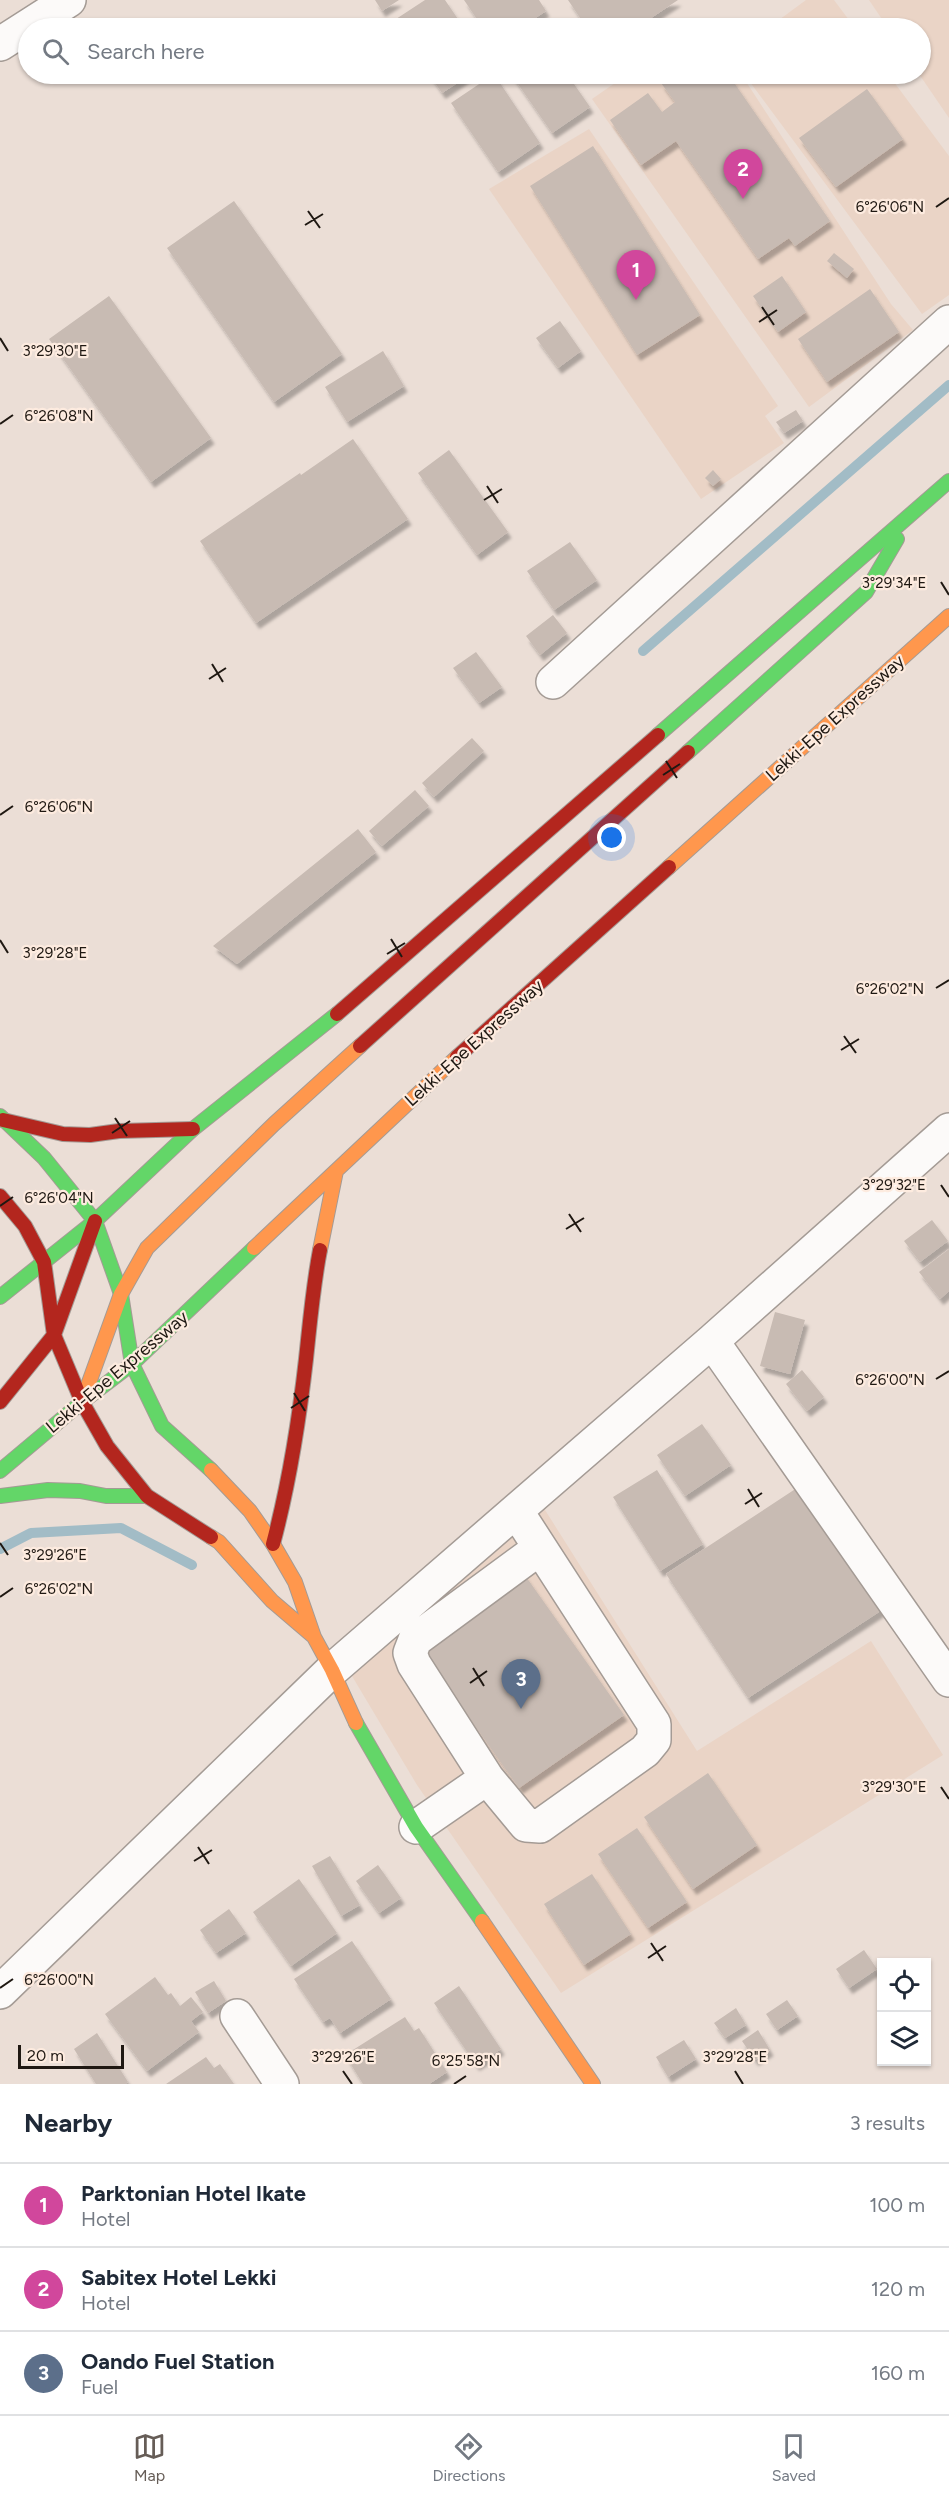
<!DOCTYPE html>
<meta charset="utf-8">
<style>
body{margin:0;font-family:Figtree,sans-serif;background:#f2f2f3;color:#1f2937}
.controls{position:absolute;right:18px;bottom:18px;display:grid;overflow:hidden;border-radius:0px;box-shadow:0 2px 4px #0004}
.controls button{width:54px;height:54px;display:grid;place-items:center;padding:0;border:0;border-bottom:2px solid #e0e1e3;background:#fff;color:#1f2937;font:30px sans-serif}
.scale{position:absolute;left:18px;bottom:15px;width:106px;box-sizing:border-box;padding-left:6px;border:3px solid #1f1812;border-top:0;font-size:16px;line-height:21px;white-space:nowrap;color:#1f1812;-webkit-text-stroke:4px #fdebdf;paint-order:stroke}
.you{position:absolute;left:612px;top:838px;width:21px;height:21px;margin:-15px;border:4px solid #fff;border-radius:50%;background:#1a73e8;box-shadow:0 0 0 9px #1a73e833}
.badge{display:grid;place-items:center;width:39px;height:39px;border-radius:50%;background:#665d57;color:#fff;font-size:20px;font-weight:700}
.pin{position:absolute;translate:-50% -50px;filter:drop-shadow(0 2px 3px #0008)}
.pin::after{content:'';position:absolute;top:32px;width:21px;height:18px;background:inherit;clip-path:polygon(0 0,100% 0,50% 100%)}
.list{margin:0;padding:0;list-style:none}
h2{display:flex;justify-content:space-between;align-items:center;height:78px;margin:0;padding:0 24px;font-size:26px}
h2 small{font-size:20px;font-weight:400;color:#747a83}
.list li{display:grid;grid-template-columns:39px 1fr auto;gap:18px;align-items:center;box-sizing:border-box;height:84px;padding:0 24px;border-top:2px solid #e0e1e3}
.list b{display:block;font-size:22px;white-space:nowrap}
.list p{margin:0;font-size:20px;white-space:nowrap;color:#747a83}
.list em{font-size:20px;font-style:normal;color:#747a83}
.icon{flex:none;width:33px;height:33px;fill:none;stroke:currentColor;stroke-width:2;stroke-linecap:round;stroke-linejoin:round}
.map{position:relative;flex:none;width:949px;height:2084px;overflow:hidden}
.search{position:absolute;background:#fff;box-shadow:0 2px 4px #0004;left:18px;right:18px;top:18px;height:66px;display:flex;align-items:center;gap:15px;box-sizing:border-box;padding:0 21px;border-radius:33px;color:#747a83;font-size:22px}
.sheet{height:330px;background:#fff}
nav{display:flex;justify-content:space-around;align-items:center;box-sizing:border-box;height:84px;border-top:2px solid #e0e1e3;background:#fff;font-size:16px;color:#747a83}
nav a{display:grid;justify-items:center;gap:3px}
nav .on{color:#665d57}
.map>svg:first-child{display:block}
</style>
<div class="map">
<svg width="949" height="2084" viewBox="0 0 949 2084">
<defs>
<filter id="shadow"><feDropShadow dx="3.5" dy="6" stdDeviation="1.5" flood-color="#0004"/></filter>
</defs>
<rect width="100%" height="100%" fill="#ebded6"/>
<!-- built -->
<path fill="#ead4c6" d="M806,0H834L855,28H768Z
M869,0H949V118L919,74H920V28H888Z
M628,74H741L891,304L913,330L809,407L592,99Z
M744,74H888L949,156V295L922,314Z
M589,129L778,406L765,416L784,443L701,499L489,189Z
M540,1502L697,1751L871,1641L943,1755L561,1993L417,1785L346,1666Z"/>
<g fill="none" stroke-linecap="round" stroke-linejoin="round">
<!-- stream -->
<path stroke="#a2bcc6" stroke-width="10" d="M643,651L949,385
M0,1549L31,1533L121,1528L192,1565"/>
</g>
<!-- building -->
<path fill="#c8bbb3" filter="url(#shadow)" d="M375,0H399L382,11Z
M425,0H445L464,28H399L393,21Z
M464,0H539L546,11L520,28H483Z
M568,0H678L636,28H587Z
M429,74H471L442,93Z
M494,74L540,143L498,172L451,103Z
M511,74H567L590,107L552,133Z
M675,74H728L830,221L795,246L789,238L758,259L676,141L641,165L610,120L648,93L662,112L675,102L661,83Z
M867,89L903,139L836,187L799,138Z
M593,146L700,315L637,355L530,186Z
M234,201L342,354L274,402L167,248Z
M834,253L854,269L847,278L827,261Z
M782,276L806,312L778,332L753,296Z
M870,289L899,332L827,382L798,339Z
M109,296L211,438L151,482L49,339Z
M560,321L581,351L558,368L536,338Z
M383,351L404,386L347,422L325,387Z
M796,410L803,421L784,433L776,422Z
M353,439L408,519L256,623L200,541L300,473L301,475Z
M449,450L508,532L477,555L418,473Z
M713,470L721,479L713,486L705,478Z
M570,542L597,580L554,610L527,571Z
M553,615L567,633L540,655L526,636Z
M476,652L502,687L479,703L453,668Z
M472,738L484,751L434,797L422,783Z
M415,790L429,806L382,846L369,831Z
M358,829L376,852L237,964L213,946Z
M932,1220L948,1241L920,1262L904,1241Z
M949,1249V1291L940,1299L919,1272Z
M775,1312L805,1320L790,1374L760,1366Z
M802,1370L824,1397L807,1411L786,1384Z
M702,1424L731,1465L685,1496L657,1455Z
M657,1470L703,1544L660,1571L613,1497Z
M806,1482L888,1606L748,1698L666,1574Z
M524,1574L624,1715L519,1788L420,1648Z
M708,1773L757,1845L693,1889L644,1817Z
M637,1828L687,1902L648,1928L598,1854Z
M330,1856L360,1905L341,1916L312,1866Z
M378,1865L401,1898L379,1913L356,1881Z
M592,1874L631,1934L584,1965L544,1904Z
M299,1879L337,1933L291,1966L253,1912Z
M229,1909L246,1933L216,1953L200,1930Z
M352,1941L391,1999L340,2033L330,2018L323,2022L294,1979Z
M864,1950L877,1969L849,1988L836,1969Z
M155,1977L168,1995L171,1993L180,2006L191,1997L203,2012L191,2021L199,2032L147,2071L105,2014Z
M214,1981L226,2001L208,2013L195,1992Z
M459,1986L501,2049L476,2065L434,2003Z
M787,2000L798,2016L777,2030L766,2014Z
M736,2008L746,2025L725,2038L714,2023Z
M405,2017L414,2031L419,2028L447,2072L429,2084H363L345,2055Z
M758,2030L770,2050L755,2060L742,2041Z
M97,2033L128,2082L125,2084H96L74,2049Z
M684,2040L696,2059L668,2077L656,2057Z
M206,2057L214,2068L220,2064L234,2084H166Z"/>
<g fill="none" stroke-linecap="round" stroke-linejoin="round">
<defs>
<path id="street" d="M0,44L69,0
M553,682L949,322
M712,1341L949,1680
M487,1778L414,1664L410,1653L415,1640L540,1548
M416,1827L487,1778L526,1825L540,1826L645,1751L654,1740V1724L517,1512
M0,1992L332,1670L712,1341L949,1130
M237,2016L282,2084"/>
<path id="fast" d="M658,735L949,481
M688,752L866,592L897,539
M0,1116L44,1158L95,1221L121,1294L132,1364L162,1426L211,1470
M0,1297L95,1221L193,1129L337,1014
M0,1471L82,1402L132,1364L254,1248
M0,1496L48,1490L80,1491L106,1496H147
M356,1723L416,1827L482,1921"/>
<path id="slow" d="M669,867L949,616
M254,1248L457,1057
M320,1250L336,1171
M82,1402L121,1294L147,1248L274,1124L360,1046
M211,1470L250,1511L273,1544L295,1582L314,1637L332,1670L356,1723
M211,1537L219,1542L272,1601L313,1636
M482,1921L593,2084"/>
<path id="jam" d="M337,1014L658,735
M360,1046L688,752
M457,1057L669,867
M3,1120L63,1134L90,1135L119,1131L193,1129
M0,1196L25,1226L44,1262L54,1335L82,1402L107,1446L147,1496L211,1537
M0,1402L54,1335L95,1221
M273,1544C289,1484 299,1421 306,1359C310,1322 313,1286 320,1250"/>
</defs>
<!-- street casing -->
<use href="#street" stroke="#a49b95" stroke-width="36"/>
<!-- fast casing -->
<use href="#fast" stroke="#a49b95" stroke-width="16"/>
<!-- slow casing -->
<use href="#slow" stroke="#a49b95" stroke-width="16"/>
<!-- jam casing -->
<use href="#jam" stroke="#a49b95" stroke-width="16"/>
<!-- street -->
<use href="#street" stroke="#fcfaf9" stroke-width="33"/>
<!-- fast -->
<use href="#fast" stroke="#63d668" stroke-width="14"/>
<!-- slow -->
<use href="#slow" stroke="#ff974d" stroke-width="14"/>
<!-- jam -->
<use href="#jam" stroke="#b3261e" stroke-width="14"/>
</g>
<!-- ticks -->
<path fill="none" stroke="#1f1812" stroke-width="2" d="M936,207L949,198M308,211L320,228M305,225L323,214M762,307L774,325M759,322L777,310M0,338L8,351M0,424L13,415M487,486L498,503M484,500L502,489M941,582L949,595M212,664L223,682M209,679L226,668M666,761L677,778M663,775L680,764M0,815L13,806M391,939L402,957M0,940L8,953M387,954L405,943M936,988L949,980M844,1036L856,1053M841,1050L859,1039M115,1118L127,1136M112,1133L130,1121M941,1185L949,1197M0,1206L13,1197M569,1214L581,1232M566,1229L584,1218M936,1379L949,1371M294,1393L305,1411M291,1408L309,1396M748,1489L759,1507M745,1504L762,1493M0,1543L8,1555M0,1597L13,1588M473,1668L484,1686M470,1683L487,1671M941,1787L949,1799M198,1847L209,1864M194,1861L212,1850M651,1943L663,1961M648,1958L666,1946M0,1988L13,1979M343,2071L352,2084M735,2071L743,2084M454,2084L466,2076"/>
<g text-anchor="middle" stroke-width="4.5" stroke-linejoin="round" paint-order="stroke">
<!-- street labels -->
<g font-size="18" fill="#1f1812" stroke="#fdebdf">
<text transform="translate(835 718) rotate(-42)" y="6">Lekki-Epe Expressway</text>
<text transform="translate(474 1043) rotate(-42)" y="6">Lekki-Epe Expressway</text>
<text transform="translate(117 1372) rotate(-40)" y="6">Lekki-Epe Expressway</text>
</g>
</g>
<g font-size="15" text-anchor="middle" fill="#1f1812" stroke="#fdebdf" stroke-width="4.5" stroke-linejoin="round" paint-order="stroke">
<text x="890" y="212">6°26'06"N</text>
<text x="55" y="356">3°29'30"E</text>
<text x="59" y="421">6°26'08"N</text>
<text x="894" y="588">3°29'34"E</text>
<text x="59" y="812">6°26'06"N</text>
<text x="55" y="958">3°29'28"E</text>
<text x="890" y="994">6°26'02"N</text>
<text x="894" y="1190">3°29'32"E</text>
<text x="59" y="1203">6°26'04"N</text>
<text x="890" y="1385">6°26'00"N</text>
<text x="55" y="1560">3°29'26"E</text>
<text x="59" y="1594">6°26'02"N</text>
<text x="894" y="1792">3°29'30"E</text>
<text x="59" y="1985">6°26'00"N</text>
<text x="343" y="2062">3°29'26"E</text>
<text x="735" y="2062">3°29'28"E</text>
<text x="466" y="2066">6°25'58"N</text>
</g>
</svg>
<div class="controls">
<button><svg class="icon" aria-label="locate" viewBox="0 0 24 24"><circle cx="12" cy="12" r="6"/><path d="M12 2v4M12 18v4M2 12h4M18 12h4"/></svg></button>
<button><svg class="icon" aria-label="layers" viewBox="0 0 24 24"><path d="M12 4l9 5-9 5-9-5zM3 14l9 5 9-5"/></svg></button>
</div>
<div class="scale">20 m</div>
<div class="you"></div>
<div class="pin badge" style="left:636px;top:300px;background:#d1479c">1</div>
<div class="pin badge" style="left:743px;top:199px;background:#d1479c">2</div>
<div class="pin badge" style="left:521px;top:1709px;background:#5c6f8a">3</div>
<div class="search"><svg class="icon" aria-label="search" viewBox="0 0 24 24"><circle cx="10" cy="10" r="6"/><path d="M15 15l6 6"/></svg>Search here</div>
</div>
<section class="sheet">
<h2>Nearby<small>3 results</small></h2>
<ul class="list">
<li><span class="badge" style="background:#d1479c">1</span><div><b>Parktonian Hotel Ikate</b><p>Hotel</p></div><em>100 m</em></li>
<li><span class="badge" style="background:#d1479c">2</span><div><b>Sabitex Hotel Lekki</b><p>Hotel</p></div><em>120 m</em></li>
<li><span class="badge" style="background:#5c6f8a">3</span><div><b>Oando Fuel Station</b><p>Fuel</p></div><em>160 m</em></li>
</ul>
</section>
<nav>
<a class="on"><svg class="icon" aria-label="map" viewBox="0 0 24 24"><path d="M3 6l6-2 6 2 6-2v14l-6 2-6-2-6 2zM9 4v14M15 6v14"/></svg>Map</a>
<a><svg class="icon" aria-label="directions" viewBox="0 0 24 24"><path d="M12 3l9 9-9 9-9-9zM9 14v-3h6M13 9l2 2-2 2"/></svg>Directions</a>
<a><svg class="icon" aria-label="saved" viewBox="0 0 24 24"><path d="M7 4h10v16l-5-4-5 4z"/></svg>Saved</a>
</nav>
